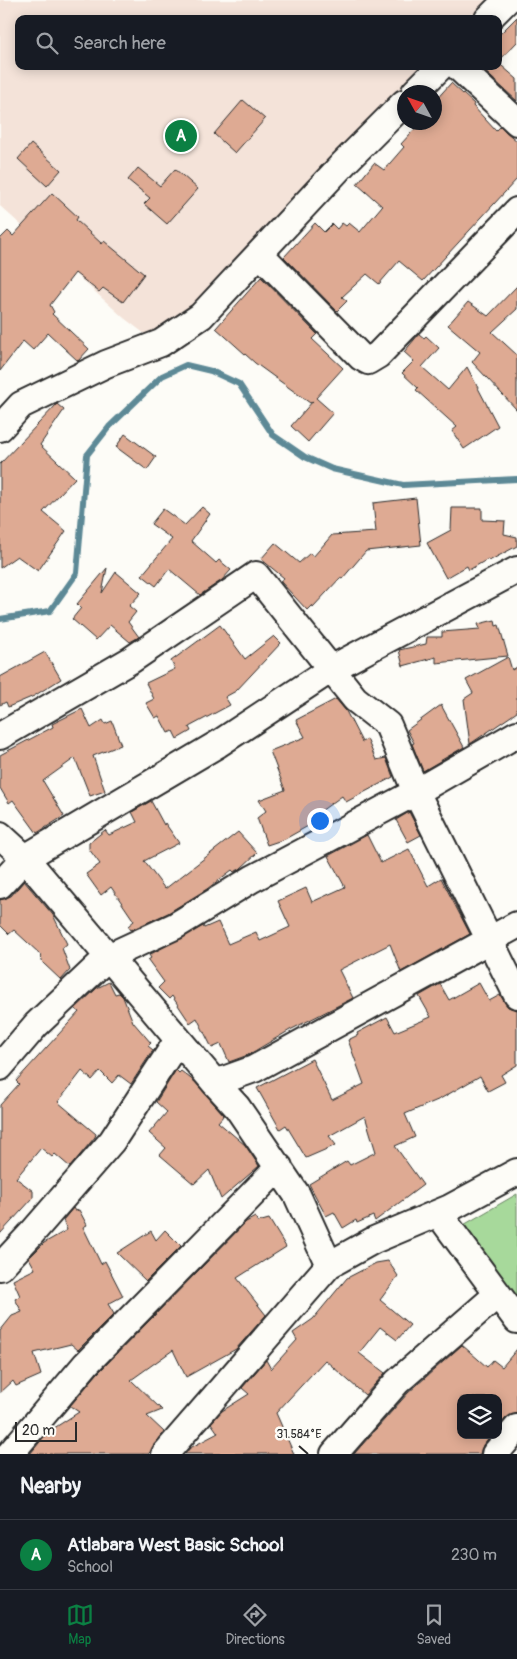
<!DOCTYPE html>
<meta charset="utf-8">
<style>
body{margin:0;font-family:Pangolin,sans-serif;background:#242831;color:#f1f3f6}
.controls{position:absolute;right:15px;bottom:15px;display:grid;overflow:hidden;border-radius:10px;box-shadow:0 2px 12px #0003}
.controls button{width:45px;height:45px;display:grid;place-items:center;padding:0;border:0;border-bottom:1px solid #363941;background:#171b24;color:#f1f3f6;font:25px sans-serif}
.compass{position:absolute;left:397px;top:85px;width:45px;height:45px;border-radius:50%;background:#171b24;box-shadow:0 2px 12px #0003;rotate:310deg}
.scale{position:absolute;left:15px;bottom:12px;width:62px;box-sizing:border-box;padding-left:5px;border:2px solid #2b2b2b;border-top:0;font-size:14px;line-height:18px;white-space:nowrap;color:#2b2b2b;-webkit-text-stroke:4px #fdfcf7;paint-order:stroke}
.you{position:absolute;left:319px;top:820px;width:18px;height:18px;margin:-12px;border:4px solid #fff;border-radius:50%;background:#1a73e8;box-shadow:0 0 0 8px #1a73e833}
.badge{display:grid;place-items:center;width:32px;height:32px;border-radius:50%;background:#0b8043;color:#fff;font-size:16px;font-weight:700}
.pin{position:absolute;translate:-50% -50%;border:2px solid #fff;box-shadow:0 1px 5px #0006}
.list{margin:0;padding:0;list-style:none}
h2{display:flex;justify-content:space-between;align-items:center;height:65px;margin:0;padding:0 20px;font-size:21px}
h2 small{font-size:16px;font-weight:400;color:#9ea1a6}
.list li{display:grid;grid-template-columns:32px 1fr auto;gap:15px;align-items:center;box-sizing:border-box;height:70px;padding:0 20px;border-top:1px solid #363941}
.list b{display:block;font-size:19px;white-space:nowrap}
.list p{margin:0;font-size:16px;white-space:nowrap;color:#9ea1a6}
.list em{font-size:16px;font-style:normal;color:#9ea1a6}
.icon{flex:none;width:28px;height:28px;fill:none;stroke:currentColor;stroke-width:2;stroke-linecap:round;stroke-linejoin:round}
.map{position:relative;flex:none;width:517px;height:1454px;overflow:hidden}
.search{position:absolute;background:#171b24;box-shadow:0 2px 12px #0003;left:15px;right:15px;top:15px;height:55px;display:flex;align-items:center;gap:12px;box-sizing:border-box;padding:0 18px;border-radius:10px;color:#9ea1a6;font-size:19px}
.sheet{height:135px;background:#171b24}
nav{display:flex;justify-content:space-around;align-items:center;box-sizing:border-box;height:70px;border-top:1px solid #363941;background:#171b24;font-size:14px;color:#9ea1a6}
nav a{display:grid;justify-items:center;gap:2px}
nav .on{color:#0b8043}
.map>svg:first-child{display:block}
</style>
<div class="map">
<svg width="517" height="1454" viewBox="0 0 517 1454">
<rect width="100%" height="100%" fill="#fdfcf7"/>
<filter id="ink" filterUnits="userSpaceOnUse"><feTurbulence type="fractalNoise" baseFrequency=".02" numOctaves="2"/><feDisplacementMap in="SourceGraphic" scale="10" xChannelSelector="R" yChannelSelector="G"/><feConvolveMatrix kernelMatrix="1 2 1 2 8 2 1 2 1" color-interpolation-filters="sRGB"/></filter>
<g filter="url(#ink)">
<!-- built -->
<path fill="#f4e3d9" d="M0,0H493L475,19H19V66H429L201,303L169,327L145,334L124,318L0,206Z"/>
<!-- green -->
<path fill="#a7d99b" stroke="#698263" d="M517,1194V1315L455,1230Z"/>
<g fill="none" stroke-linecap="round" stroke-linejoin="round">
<!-- stream -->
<path stroke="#5d8996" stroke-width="6" d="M0,619L50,611L77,573L87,455L109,427L162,376L186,365L211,371L239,384L273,435L305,457L332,469L403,485L517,479"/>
</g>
<!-- building -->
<path fill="#deaa93" stroke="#2b2b2b" d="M517,17V42L498,62V36Z
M479,66H502L517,79V101Z
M451,83L474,104L473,106L496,131L500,127L517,141V179L423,281L399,261L379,284L367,274L342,297L347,301L337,311L284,257L315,223L324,232L332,224L337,229L342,223L346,226L349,223L360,232L382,206L357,184L374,163L384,170L404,147L401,144L421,122H434V102Z
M243,100L265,119L235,153L214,134Z
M31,144L61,170L47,186L18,159Z
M138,168L160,186L175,169L198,189L167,224L144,204L150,198L128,180Z
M52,193L78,217L76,220L102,244L104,241L144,274L123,302L103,288L99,292L75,273L50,305L54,312L52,314L89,349L78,361L48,333L33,350L23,341L0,371V239L8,231L13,236Z
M261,277L317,334L312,339L343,368L316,398L333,413L308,442L291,426L313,401L310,403L255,363L216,328Z
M517,286V309L492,332L517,355V410L472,362L480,352L448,325L468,302L488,316Z
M419,334L424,338L426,336L439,348L422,367L448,390L467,367L498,426L464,449L452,431L457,427L416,390L418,388L402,373L414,361L404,352Z
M57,404L64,410L40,445L75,478L43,512L66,531L38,571L17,556L0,568V464Z
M125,434L156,457L147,470L116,447Z
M416,498L421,545L366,551L342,579L340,578L313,607L312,605L307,610L280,581L284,578L261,559L275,543L299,563L310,553L313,557L332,535L376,532L373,503Z
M202,507L210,514L191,541L216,563L219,560L231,570L222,580L200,595L169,569L156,586L142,575L172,539L151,524L163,509L185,525Z
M452,508H482V520L505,521L504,534L517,537V546L489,561L488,559L469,570L467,566L446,578L427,543L451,530Z
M107,568L102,593L116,572L141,593L129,606L136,612L128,622L139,637L130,642L110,625L96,640L72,619L81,608L77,604Z
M495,620L496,626L499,625L508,656L436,663V657L403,666L399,650L426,644L427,637H442V632L480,629L478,624Z
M220,625L245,659L274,636L281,643L236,691L225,697L230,705L189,727L191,731L177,739L173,731L168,733L159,716L155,718L146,703L154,699L146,683L175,669L171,661Z
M45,652L61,679L34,696L8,707L6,702L0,705V677Z
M508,657L512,670L517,667V712L470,744L464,699L473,693L466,680Z
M336,699L346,711L362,742L367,739L376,760L386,758L393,777L346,802L342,796L314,816L317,821L285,839L267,845L257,818L266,811L259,800L285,790L270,751L305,737L296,720Z
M441,705L464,747L423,771L412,744L414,743L407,730Z
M82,709L91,728L103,720L105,724L112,721L121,745L93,756L105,791L90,796L75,758L43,781L64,816L37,833L13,800L9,803L0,788V755L53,727L52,724Z
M151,801L164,825L165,823L179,843L144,861L165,889L238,832L257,853L240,869L234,872L232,870L207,889L168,913L131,930L128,926L134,921L111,887L101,895L86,874L100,864L89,849V843L105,830L109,835L137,822L132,812Z
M409,812L421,835L408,842L396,820Z
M367,835L381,863L409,849L428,886L441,878L470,934L401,972L390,944L339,970L353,998L290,1030L248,1055L229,1062L221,1044L212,1048L197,1018L190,1023L172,996L169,999L158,988L164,982L148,960L151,958L149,955L203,926L204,928L218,922L228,944L256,932L260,941L290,927L278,901L306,888L312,902L345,887L328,856Z
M24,881L53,915L67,944L62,948L70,970L61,980L43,963L40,954L14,930L9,934L0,925V900L11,896Z
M109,982L115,994L119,993L123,997L133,1022L151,1043L148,1046L153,1050L131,1084L119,1075L112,1083L100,1071L92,1080L82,1071L58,1102L96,1134L95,1137L70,1167L55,1154L52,1157L41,1148L16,1178L33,1191V1198L0,1234V1105L19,1084L16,1081L79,1012L75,1009L97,988Z
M479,983L489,1001L500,995L508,1007L517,1010V1065L501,1075L505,1082L488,1091L480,1076L440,1099L405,1114L415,1137L395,1146L423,1185L375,1221L373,1216L357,1223L356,1220L343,1228L334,1212L326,1216L309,1184L347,1161L350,1165L376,1152L365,1116L329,1136L336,1145L306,1158L286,1125L280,1129L257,1088L312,1059L332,1100L364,1084L348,1040L358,1035L357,1033L387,1017L395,1032L431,1017L419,996L440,984L449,1000Z
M176,1070L179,1073L181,1071L195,1082L224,1115L218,1122L245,1145L259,1166L221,1199L209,1170L194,1184L160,1155L166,1148L149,1133L167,1112L156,1102Z
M73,1208L75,1211L79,1210L87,1225L83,1227L101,1264L105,1261L123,1296L108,1304L114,1314L78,1350L71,1344L34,1353L41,1375L16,1386L13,1381L0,1393V1331L12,1316L22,1312L15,1299L20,1296L13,1280L35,1269L29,1258L44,1243L67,1230L63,1220Z
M255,1217L258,1222L269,1219L286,1247L237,1278L266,1315L236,1349L186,1377L173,1350L131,1380L162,1410L147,1416L164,1432L150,1452L148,1454H30L48,1432L79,1412L70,1406L97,1374L246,1222Z
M165,1230L181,1246L146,1281L117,1253L151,1231L156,1240Z
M388,1261L398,1276L380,1300L410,1325L397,1340L380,1327L359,1353L385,1373L365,1395L325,1360L276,1413L294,1454H185L190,1448L218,1433L211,1423L222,1411L249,1394L242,1388L266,1360L271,1369L297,1340L293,1333L313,1319L347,1278L376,1263Z
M462,1345L487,1367L493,1360L502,1367L517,1349V1413L506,1418L498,1427V1398H461V1435H491L483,1445L480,1454H354L408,1393Z"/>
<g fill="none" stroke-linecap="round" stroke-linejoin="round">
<defs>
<path id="minor" d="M488,19L507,0
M457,66L517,122
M415,92L441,66
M260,254L361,357L368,361L378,355L517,211
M0,428L21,405L106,364L161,343L201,316L344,163L404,103
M0,736L131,660L256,575L355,699L388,725L416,792L517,995
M0,835L25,858L215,1083L237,1107L297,1195L329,1265
M0,885L25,858L218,744L333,668L517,570
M0,1067L36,1025L108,957L175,926L252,879L416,792L517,734
M215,1083L254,1069L517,925
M438,1213L517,1320
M0,1267L32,1233L112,1141L178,1040
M10,1454L86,1364L279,1167
M165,1454L329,1265L374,1240L450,1208L517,1172
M334,1454L397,1382L498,1294
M495,1454L517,1428"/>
</defs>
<!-- minor casing -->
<use href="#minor" stroke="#2b2b2b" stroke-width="30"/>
<!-- minor -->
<use href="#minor" stroke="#fdfcf7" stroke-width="26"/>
</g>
</g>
<!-- ticks -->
<path fill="none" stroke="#2b2b2b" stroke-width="2" d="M299,1446L308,1454"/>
<g font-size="12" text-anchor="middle" fill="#2b2b2b" stroke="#fdfcf7" stroke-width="5" stroke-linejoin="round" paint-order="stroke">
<text x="299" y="1438">31.584°E</text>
</g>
</svg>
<div class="controls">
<button><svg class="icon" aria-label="layers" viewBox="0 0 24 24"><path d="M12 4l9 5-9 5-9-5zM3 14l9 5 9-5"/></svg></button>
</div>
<svg class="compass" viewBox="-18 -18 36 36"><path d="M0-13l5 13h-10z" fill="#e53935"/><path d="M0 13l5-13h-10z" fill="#9ea1a6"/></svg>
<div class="scale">20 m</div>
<div class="you"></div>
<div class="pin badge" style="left:181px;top:136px">A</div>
<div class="search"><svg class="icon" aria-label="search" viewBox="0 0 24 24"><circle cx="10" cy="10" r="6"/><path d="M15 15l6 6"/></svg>Search here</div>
</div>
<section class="sheet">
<h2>Nearby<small></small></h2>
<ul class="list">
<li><span class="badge">A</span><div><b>Atlabara West Basic School</b><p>School</p></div><em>230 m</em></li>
</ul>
</section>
<nav>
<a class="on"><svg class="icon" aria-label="map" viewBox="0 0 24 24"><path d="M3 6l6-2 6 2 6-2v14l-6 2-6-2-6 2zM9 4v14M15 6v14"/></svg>Map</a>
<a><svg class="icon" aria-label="directions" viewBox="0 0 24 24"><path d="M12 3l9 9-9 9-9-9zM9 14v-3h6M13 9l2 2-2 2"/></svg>Directions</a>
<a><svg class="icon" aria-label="saved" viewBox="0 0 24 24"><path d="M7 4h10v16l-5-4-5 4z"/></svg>Saved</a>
</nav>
